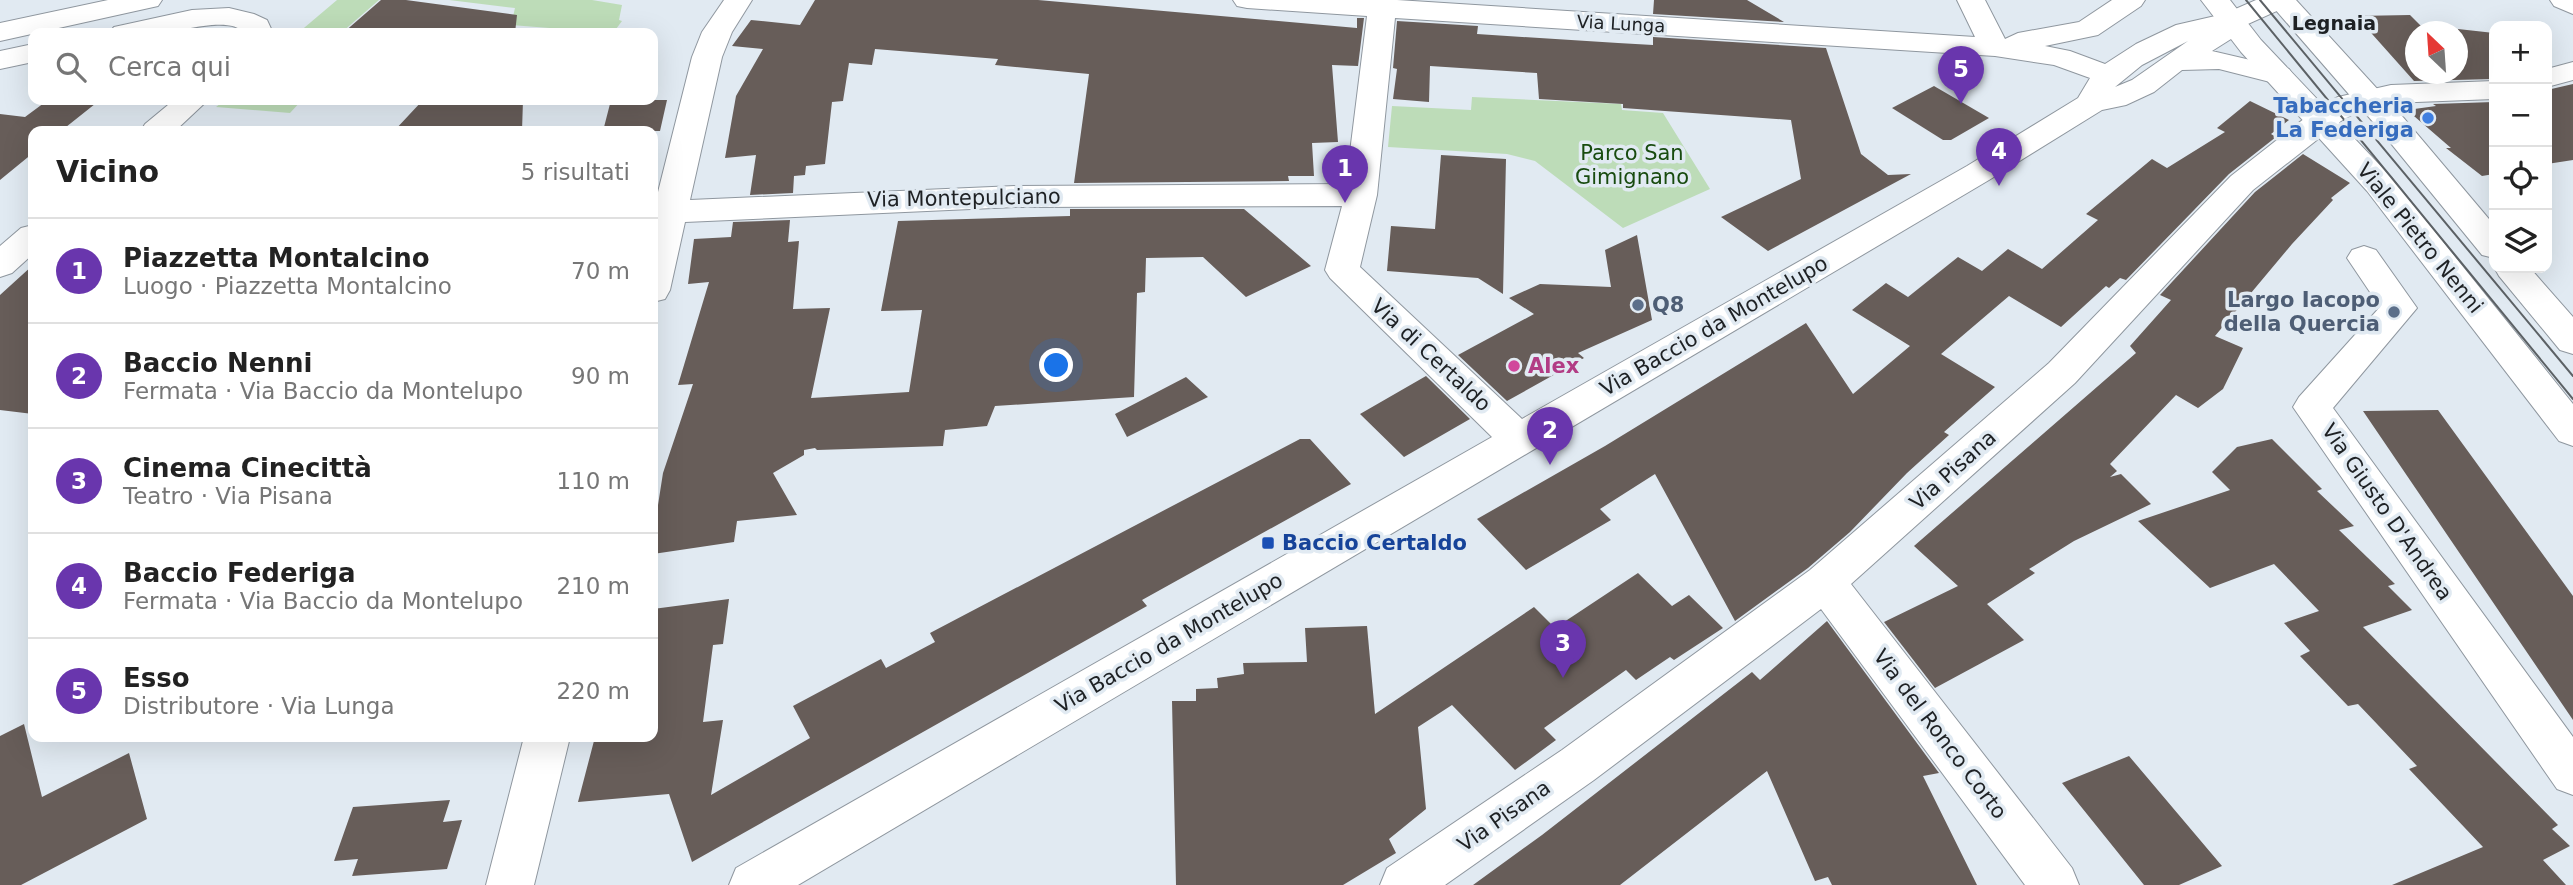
<!DOCTYPE html>
<html lang="it">
<meta charset="utf-8">
<style>
body{margin:0;font-family:"DejaVu Sans",sans-serif;background:#f6f6f6;color:#222}
.controls{position:absolute;right:21px;top:21px;display:grid;overflow:hidden;border-radius:14px;box-shadow:0 7px 28px #0002}
.controls button{width:63px;height:63px;display:grid;place-items:center;padding:0;border:0;border-bottom:2px solid #e0e0e0;background:#fff;color:#222;font:35px sans-serif}
.compass{position:absolute;left:2405px;top:21px;width:63px;height:63px;border-radius:50%;background:#fff;box-shadow:0 7px 28px #0002;rotate:335deg}
.you{position:absolute;left:1057px;top:366px;width:24px;height:24px;margin:-18px;border:5px solid #fff;border-radius:50%;background:#1a73e8;box-shadow:0 0 0 10px #1a73e833}
.badge{display:grid;place-items:center;width:46px;height:46px;border-radius:50%;background:#6936ad;color:#fff;font-size:23px;font-weight:700}
.pin{position:absolute;translate:-50% -58px;filter:drop-shadow(0 2px 4px #0008)}
.pin::after{content:'';position:absolute;top:37px;width:24px;height:21px;background:inherit;clip-path:polygon(0 0,100% 0,50% 100%)}
.list{margin:0;padding:0;list-style:none}
h2{display:flex;justify-content:space-between;align-items:center;height:91px;margin:0;padding:0 28px;font-size:30px}
h2 small{font-size:23px;font-weight:400;color:#767676}
.list li{display:grid;grid-template-columns:46px 1fr auto;gap:21px;align-items:center;box-sizing:border-box;height:105px;padding:0 28px;border-top:2px solid #e0e0e0}
.list b{display:block;font-size:26px;white-space:nowrap}
.list p{margin:0;font-size:23px;white-space:nowrap;color:#767676}
.list em{font-size:23px;font-style:normal;color:#767676}
.icon{flex:none;width:38px;height:38px;fill:none;stroke:currentColor;stroke-width:2;stroke-linecap:round;stroke-linejoin:round}
.map{position:relative;flex:none;width:2573px;height:885px;overflow:hidden}
.search{position:absolute;background:#fff;box-shadow:0 7px 28px #0002;left:28px;top:28px;width:630px;height:77px;display:flex;align-items:center;gap:18px;box-sizing:border-box;padding:0 24px;border-radius:14px;color:#767676;font-size:26px}
.panel{position:absolute;background:#fff;box-shadow:0 7px 28px #0002;left:28px;top:126px;width:630px;height:616px;border-radius:14px}
.map>svg:first-child{display:block}
</style>
<div class="map">
<svg width="2573" height="885" viewBox="0 0 2573 885">
<rect width="100%" height="100%" fill="#e1eaf2"/>
<!-- green -->
<path fill="#bddcb8" d="M337,0H379L341,33H298Z
M449,0H592L622,5L619,20L622,21L613,33L511,25L515,8Z
M1472,97L1621,104L1622,110L1663,113L1710,189L1623,228L1535,161L1507,154L1388,147L1392,106L1471,110Z
M225,100H302L290,113L216,107Z"/>
<!-- building -->
<path fill="#675d59" d="M381,0H406L517,15L515,33H343Z
M815,0H1038L1357,28V18H1364L1358,66L1332,65L1338,142L1312,143L1314,176H1288L1289,181L1074,183L1089,74L995,65L998,59L875,49L872,65L849,63L843,101L832,102L825,164L806,166L805,175L794,176L793,193L750,195L756,155L725,158L736,96L763,49L732,46L751,20L800,25Z
M1654,0H1747L1784,22L1653,14Z
M2410,15L2427,32H2416V74H2458V29L2494,33V79L2414,81L2356,16Z
M1397,21L1478,26L1477,34L1618,43L1653,45V37L1826,48L1861,154L1888,175L1911,174L1768,251L1721,217L1801,179L1791,120L1623,108V104L1539,99L1537,73L1430,66L1429,102L1393,99L1397,69L1393,68Z
M2573,84V160L2547,164V90Z
M1934,86L1989,118L1951,140H1943L1892,108Z
M48,100H100L61,131H33V153L0,180V114L25,117Z
M423,100H523L522,131H394Z
M611,100H667L660,131H603Z
M2250,101L2289,120L2271,134L2276,137L2229,174L2126,280L2120,278L2109,288L2106,286L2061,327L2009,296L1941,354L1995,387L1944,432L1949,435L1907,473L1850,532L1808,568L1735,621L1655,474L1600,509L1611,520L1526,570L1477,519L1605,446L1806,323L1853,394L1910,346L1852,310L1886,283L1908,297L1958,257L1982,271L2008,249L2042,269L2098,220L2086,214L2152,159L2167,168L2225,132L2217,128Z
M2494,102V174L2482,176L2446,148H2451L2407,110L2436,106L2433,104Z
M2303,154L2350,183L2331,198L2333,200L2292,244L2215,336L2243,348L2223,389L2198,408L2176,395L2110,464L2117,471L2110,477L2121,474L2151,504L2074,541L2029,569L2035,573L1987,604L2024,640L1935,688L1884,622L1958,586L1914,546L2136,353L2130,346L2171,300L2160,295L2255,192Z
M1441,155L1506,159L1503,294L1478,278L1387,271L1391,226L1435,229Z
M1070,209H1244L1311,266L1246,297L1203,257L1146,258L1145,292L1137,293L1134,397L995,406L987,426L945,430L943,446L817,450L815,448L804,450V455L773,473L797,515L737,521L734,542L653,554V537L663,473L693,384L678,385L709,282L688,284L694,239L731,237L733,222L790,220L788,242L799,241L793,309L830,308L811,398L909,392L922,310L881,311L898,221L1070,216Z
M1637,235L1652,320L1578,353L1584,358L1507,401L1458,355L1534,314L1509,298L1540,284L1611,287L1605,250Z
M33,265V414L0,410V295Z
M1426,376L1470,419L1404,457L1360,414Z
M1186,377L1208,397L1127,437L1115,414Z
M2438,410L2573,596V720L2363,411Z
M1300,439H1310L1351,484L1142,600L1147,606L692,862L669,794L578,802L595,737H653V609L729,599L723,644L713,645L703,722L723,720L711,795L810,738L793,706L881,659L886,668L935,642L930,633Z
M2272,439L2322,489L2317,491L2354,526L2339,530L2395,584L2388,586L2412,610L2363,627L2558,825L2552,829L2570,846L2543,860L2566,885H2392L2483,847L2409,769L2417,766L2358,704L2348,706L2300,656L2310,651L2284,623L2319,611L2274,564L2210,588L2138,521L2230,490L2212,472L2237,447Z
M1638,573L1672,606L1689,595L1723,628L1674,660L1670,657L1636,680L1626,670L1544,728L1556,740L1515,770L1452,705L1418,727L1426,809L1389,839L1396,853L1343,885H1176L1172,701H1196V689L1218,688L1217,678L1244,674L1243,663L1307,662L1305,628L1367,626L1375,714L1534,607L1555,628Z
M1827,621L1939,773L1923,776L1977,885H1832L1828,877L1815,881L1767,771L1620,885H1473L1542,835L1752,672L1760,680Z
M24,724L42,797L129,753L147,819L21,885H0V736Z
M2129,756L2222,866L2179,885H2144L2062,783Z
M450,800L443,822L462,820L447,869L352,876L358,859L334,861L353,807Z"/>
<g fill="none" stroke-linecap="round" stroke-linejoin="round">
<defs>
<path id="minor" d="M724,0H752L732,32L722,57L690,200L1015,186L1346,184L1367,16L1247,8L1237,6L1233,0H1397L1975,37L1957,0H1985L2005,39L2018,33L2079,22L2112,0H2145L2141,6L2098,35L2045,46L2070,51L2105,64L2136,44L2176,25L2224,14L2256,0H2292L2288,6L2239,28L2231,39L2212,51L2289,69L2293,75L2289,81L2278,84L2219,69L2182,70L2154,92L2126,105L2102,110L1989,180L798,885H729L736,868L1492,437L1330,278L1325,270L1342,206L1015,207L685,222L670,290L665,299L653,302V212L692,57L702,32ZM1395,18L1995,56L2054,65L2090,78L2078,98L1967,166L1522,419L1360,267L1377,195ZM2188,41L2132,80L2115,87L2142,65Z
M2550,0H2573V14L2554,6Z
M229,8L254,14L267,20L273,33H244C231,15 179,32 159,33C143,35 125,34 109,33L114,27L192,10Z
M33,44V62L0,69V51Z
M2573,62V80L2547,87V69Z
M2494,81V99L2391,103L2359,111L2341,121L2253,190L2075,383L1851,584L2072,868L2079,885H2025L1821,609L1594,780L1445,885H1380L1387,868L1562,750L1810,570L2049,363L2231,176L2319,107L2338,97L2391,85Z
M174,100H208L175,131H141L145,124Z
M33,225V254L12,273L0,277V246L21,228Z
M2364,246L2376,250L2417,308L2333,408L2573,737V795L2557,789L2293,407L2299,397L2380,307L2347,258L2352,250Z
M524,737H570L534,885H486Z"/>
<path id="major" d="M108,0H162L158,6L0,41V23Z
M2201,0H2230L2261,40L2391,177L2573,404V446L2559,441L2367,191L2241,52Z
M2267,0H2296L2402,116L2494,225V258L2482,255L2380,130Z
M2494,267L2530,268L2573,317V354L2560,350L2499,276Z"/>
</defs>
<!-- minor casing -->
<use href="#minor" stroke="#8f979f" stroke-width="2"/>
<!-- major casing -->
<use href="#major" stroke="#8f979f" stroke-width="2"/>
<!-- minor -->
<use href="#minor" fill="#fff" fill-rule="evenodd"/>
<!-- major -->
<use href="#major" fill="#fff" fill-rule="evenodd"/>
<!-- tram -->
<path stroke="#5c6165" stroke-width="2" d="M2246,0L2573,399
M2260,0L2573,376"/>
</g>
<!-- markers -->
<circle fill="#3f7fe0" stroke="#e1eaf2" stroke-width="2.5" cx="2428" cy="118" r="7"/>
<g fill="#5c6f8a" stroke="#e1eaf2" stroke-width="2.5">
<circle cx="1638" cy="305" r="7"/>
<circle cx="2394" cy="312" r="7"/>
</g>
<circle fill="#d1479c" stroke="#e1eaf2" stroke-width="2.5" cx="1514" cy="366" r="7"/>
<rect fill="#1a4fb4" stroke="#e1eaf2" stroke-width="2.5" x="1261" y="536" width="14" height="14" rx="3.5"/>
<g text-anchor="middle" stroke-width="7" stroke-linejoin="round" paint-order="stroke">
<!-- far-street labels -->
<g font-size="18" fill="#1e2124" stroke="#e1eaf2">
<text transform="translate(1621 24) rotate(3)" y="6">Via Lunga</text>
</g>
<!-- far-neighbourhood labels -->
<g font-size="19" font-weight="bold" fill="#1e2124" stroke="#e1eaf2">
<text x="2334" y="30">Legnaia</text>
</g>
<!-- shop labels -->
<g font-size="21" font-weight="bold" fill="#366cbe" stroke="#e1eaf2" text-anchor="end">
<text x="2414" y="113">Tabaccheria<tspan x="2414" dy="24">La Federiga</tspan></text>
</g>
<!-- park labels -->
<g font-size="21" fill="#184b0f" stroke="#e1eaf2">
<text x="1632" y="160">Parco San<tspan x="1632" dy="24">Gimignano</tspan></text>
</g>
<!-- street labels -->
<g font-size="21" fill="#1e2124" stroke="#e1eaf2">
<text transform="translate(964 198) rotate(-1)" y="7">Via Montepulciano</text>
<text transform="translate(2420 238) rotate(51)" y="7">Viale Pietro Nenni</text>
<text transform="translate(1714 326) rotate(-30)" y="7">Via Baccio da Montelupo</text>
<text transform="translate(1431 355) rotate(43)" y="7">Via di Certaldo</text>
<text transform="translate(1953 470) rotate(-42)" y="7">Via Pisana</text>
<text transform="translate(2387 512) rotate(55)" y="7">Via Giusto D'Andrea</text>
<text transform="translate(1169 643) rotate(-30)" y="7">Via Baccio da Montelupo</text>
<text transform="translate(1940 734) rotate(53)" y="7">Via del Ronco Corto</text>
<text transform="translate(1504 816) rotate(-35)" y="7">Via Pisana</text>
</g>
<!-- service labels -->
<g font-size="21" font-weight="bold" fill="#4e5e75" stroke="#e1eaf2" text-anchor="end">
<text x="2380" y="307">Largo Iacopo<tspan x="2380" dy="24">della Quercia</tspan></text>
<text x="1652" y="312" text-anchor="start">Q8</text>
</g>
<!-- hotel labels -->
<g font-size="21" font-weight="bold" fill="#b23c85" stroke="#e1eaf2" text-anchor="start">
<text x="1528" y="373">Alex</text>
</g>
<!-- transit labels -->
<g font-size="21" font-weight="bold" fill="#164399" stroke="#e1eaf2" text-anchor="start">
<text x="1282" y="550">Baccio Certaldo</text>
</g>
</g>
</svg>
<div class="controls">
<button>+</button>
<button>−</button>
<button><svg class="icon" aria-label="locate" viewBox="0 0 24 24"><circle cx="12" cy="12" r="6"/><path d="M12 2v4M12 18v4M2 12h4M18 12h4"/></svg></button>
<button><svg class="icon" aria-label="layers" viewBox="0 0 24 24"><path d="M12 4l9 5-9 5-9-5zM3 14l9 5 9-5"/></svg></button>
</div>
<svg class="compass" viewBox="-18 -18 36 36"><path d="M0-13l5 13h-10z" fill="#e53935"/><path d="M0 13l5-13h-10z" fill="#767676"/></svg>
<div class="you"></div>
<div class="pin badge" style="left:1345px;top:203px">1</div>
<div class="pin badge" style="left:1550px;top:465px">2</div>
<div class="pin badge" style="left:1563px;top:678px">3</div>
<div class="pin badge" style="left:1999px;top:186px">4</div>
<div class="pin badge" style="left:1961px;top:104px">5</div>
<div class="search"><svg class="icon" aria-label="search" viewBox="0 0 24 24"><circle cx="10" cy="10" r="6"/><path d="M15 15l6 6"/></svg>Cerca qui</div>
<section class="panel">
<h2>Vicino<small>5 risultati</small></h2>
<ul class="list">
<li><span class="badge">1</span><div><b>Piazzetta Montalcino</b><p>Luogo · Piazzetta Montalcino</p></div><em>70 m</em></li>
<li><span class="badge">2</span><div><b>Baccio Nenni</b><p>Fermata · Via Baccio da Montelupo</p></div><em>90 m</em></li>
<li><span class="badge">3</span><div><b>Cinema Cinecittà</b><p>Teatro · Via Pisana</p></div><em>110 m</em></li>
<li><span class="badge">4</span><div><b>Baccio Federiga</b><p>Fermata · Via Baccio da Montelupo</p></div><em>210 m</em></li>
<li><span class="badge">5</span><div><b>Esso</b><p>Distributore · Via Lunga</p></div><em>220 m</em></li>
</ul>
</section>
</div>
